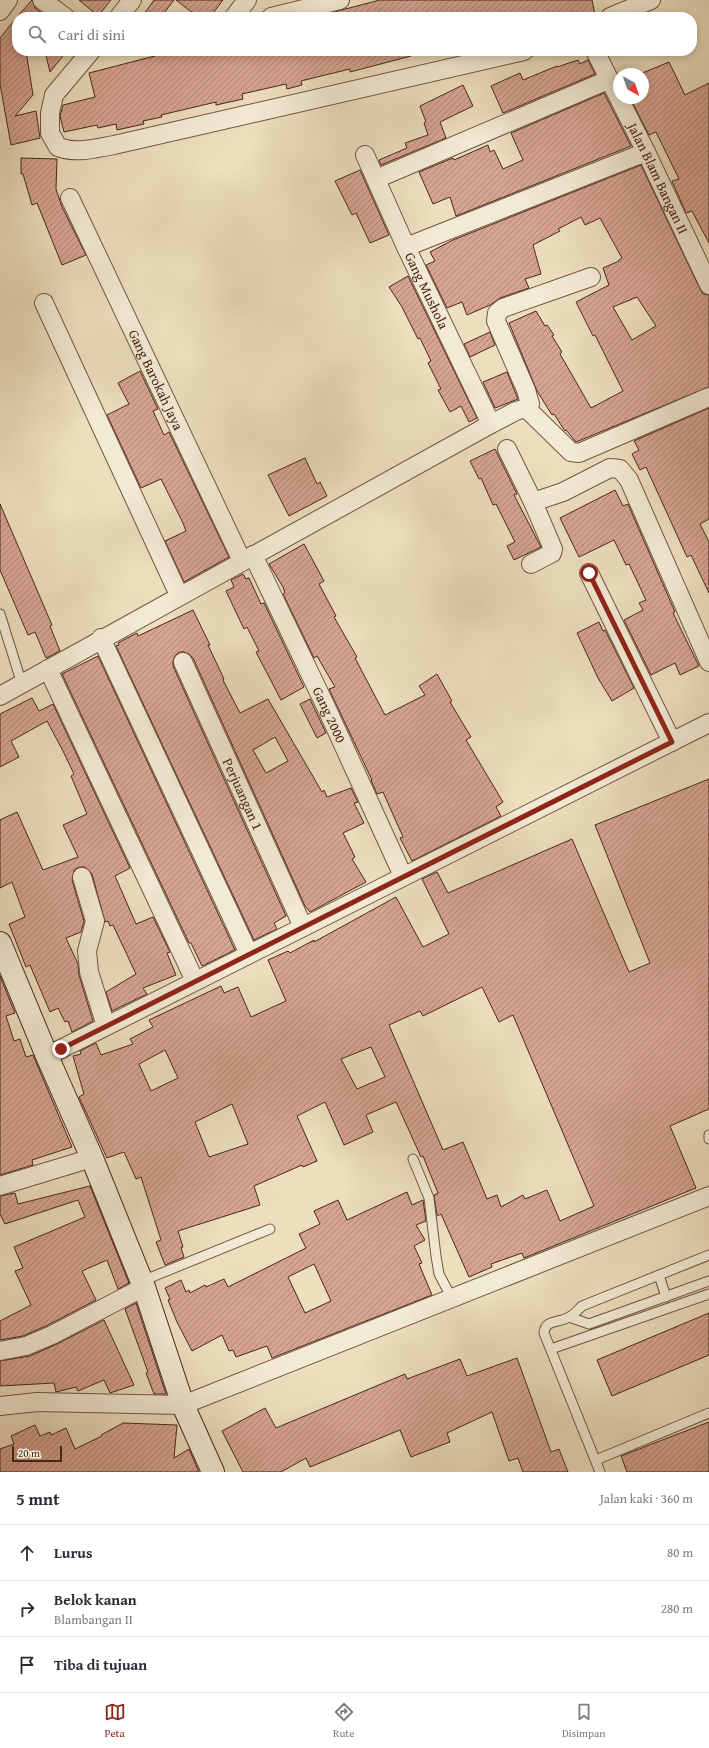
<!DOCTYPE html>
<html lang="id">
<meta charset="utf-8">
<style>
body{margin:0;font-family:"Gentium Book Plus",serif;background:#f2f2f3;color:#2b2b33}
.compass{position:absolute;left:613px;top:68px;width:36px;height:36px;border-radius:50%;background:#fff;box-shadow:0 2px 10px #0003;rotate:140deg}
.scale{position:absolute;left:12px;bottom:10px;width:50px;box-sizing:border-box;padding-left:4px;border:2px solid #492717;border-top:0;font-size:11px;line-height:14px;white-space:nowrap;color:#492717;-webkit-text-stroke:3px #f3ead5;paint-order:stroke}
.stop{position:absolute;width:12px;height:12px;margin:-9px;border:3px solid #8f2418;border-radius:50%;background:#fff}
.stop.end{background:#8f2418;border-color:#fff;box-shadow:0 1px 4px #0008}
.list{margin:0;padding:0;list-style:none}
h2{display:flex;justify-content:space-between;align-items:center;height:52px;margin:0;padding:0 16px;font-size:17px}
h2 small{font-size:13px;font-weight:400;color:#7c7c81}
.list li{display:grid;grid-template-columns:26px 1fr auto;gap:12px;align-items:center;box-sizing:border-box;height:56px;padding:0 16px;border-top:1px solid #e1e1e2}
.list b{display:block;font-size:15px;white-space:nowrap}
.list p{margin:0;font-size:13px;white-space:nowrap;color:#7c7c81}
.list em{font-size:13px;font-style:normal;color:#7c7c81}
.icon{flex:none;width:22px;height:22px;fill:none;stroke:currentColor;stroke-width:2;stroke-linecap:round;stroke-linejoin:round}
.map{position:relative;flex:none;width:709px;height:1472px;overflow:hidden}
.search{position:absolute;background:#fff;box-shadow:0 2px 10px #0003;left:12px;right:12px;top:12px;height:44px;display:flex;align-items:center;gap:10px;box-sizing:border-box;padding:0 14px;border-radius:16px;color:#7c7c81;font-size:15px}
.sheet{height:220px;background:#fff}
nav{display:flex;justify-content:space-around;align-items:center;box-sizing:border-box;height:56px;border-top:1px solid #e1e1e2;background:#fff;font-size:11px;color:#7c7c81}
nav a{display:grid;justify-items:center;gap:2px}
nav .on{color:#8f2418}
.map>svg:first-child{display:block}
</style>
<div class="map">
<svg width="709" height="1472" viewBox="0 0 709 1472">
<defs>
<pattern id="building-hatch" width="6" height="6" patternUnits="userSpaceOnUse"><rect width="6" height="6" fill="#d7a493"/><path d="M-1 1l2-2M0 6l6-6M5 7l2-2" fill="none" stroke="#b08677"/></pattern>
</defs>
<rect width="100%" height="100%" fill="#eddebe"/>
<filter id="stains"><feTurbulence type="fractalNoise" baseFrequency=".005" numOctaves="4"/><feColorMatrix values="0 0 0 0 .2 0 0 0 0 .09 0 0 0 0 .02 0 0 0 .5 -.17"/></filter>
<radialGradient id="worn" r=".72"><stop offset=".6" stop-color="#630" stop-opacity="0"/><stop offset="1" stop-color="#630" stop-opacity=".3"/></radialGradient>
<!-- building -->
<path fill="url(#building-hatch)" stroke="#492717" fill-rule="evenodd" d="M32,0L35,8L47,17H17Z
M79,0H111L98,16Z
M154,0H174L161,17H142Z
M176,0H223L210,17H198Z
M380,0H592L595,15L586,17H415L414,14L401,17H331L330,13Z
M17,17V51H26L33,95L15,116L36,111L40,138L11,145L0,84V38Z
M45,51H67L50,72Z
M174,51H411V56L350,72V69L317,77L301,81L302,85L287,89L286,84L242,94L243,99L216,105V102L161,115L162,117L143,121L144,124L117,130L116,124L98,128L97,125L64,132L60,116L63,105L95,97L89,73Z
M578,60L580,64L588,60L595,74L503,113L491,86L520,73L523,80L557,66V67Z
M669,62L685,95L709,83V243L692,211L686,213L672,181L679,179L656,132L649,135L630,98H643V74H640Z
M463,85L473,106L440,122L446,138L381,165L379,160L407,148L405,143L428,135L424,123L426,122L420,106Z
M604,93L631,146L456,216L450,197L433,204L419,172L453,158L454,160L488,145L490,152L494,150L503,169L523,160L511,133Z
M21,158L57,159L56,189L62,207L86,255L62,265L37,203L32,205L23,174H21Z
M641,165L700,289L703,294L709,295V387L576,442L566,430L565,431L554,414L552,415L537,391L509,323L536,311L545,326L547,325L554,335L552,336L562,352L560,354L591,408L623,391L595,335L593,336L576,302L609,285L603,268L619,261V260L622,258L600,218L585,225L581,217L558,229L560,231L533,245L541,274L525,279L529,288L500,298L490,305L467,315L462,302L447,308L426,265L435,261L430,252L453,240ZM637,297L656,326L632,340L613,307Z
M360,170L389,235L370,243L356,213L352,215L335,181Z
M408,276L477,418L469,422L461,406L450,412L438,390L441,389L428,363L431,361L420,338L418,339L402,307L389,287Z
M490,332L495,345L470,357L464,344Z
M140,371L158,409L153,411L164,435L169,432L229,557L184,582L165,541L186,531L183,523L161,479L141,488L107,415L129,404L118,383Z
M507,372L518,399L495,408L483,382Z
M709,408V519L700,524L709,542V593L691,555L687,557L646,467L640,470L632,454L639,450L634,441Z
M495,449L517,494L514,495L541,547L514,560L507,546L515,542L496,504L493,505L481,478L479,479L470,461Z
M305,458L317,484L320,482L327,496L289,516L268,475Z
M615,490L623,506L628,504L675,612L673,613L699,666L680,675L675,663L651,675L624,620L643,610L639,603L646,600L629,564L626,565L614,540L579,557L560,518Z
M0,504L52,625L50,626L60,651L46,658L35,632L28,635L0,570Z
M304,544L324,581L319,584L336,616L334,617L357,657L355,658L385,715L425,695L419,686L437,674L452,701L450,702L471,737L466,740L503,802L496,807L501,816L412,861L400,838L403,837L383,792L377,794L371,780H372L329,689L335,687L317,656L314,658L283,594L285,593L283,587L269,564Z
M243,574L246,579L249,578L261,604L264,603L304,687L281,700L256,652L259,651L247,627L244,629L226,591L234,587L231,580Z
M193,610L210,645H208L224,679L223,680L240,713L268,699L322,792L324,790L327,797L351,788L358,802L354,803L364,823L343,833L355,857L352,859L366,882L310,912L305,906L193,658L189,654L184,652H179L175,656L173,661V666L286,916L274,923L277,929L254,940L116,646L119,645L118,643L137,633L138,636ZM275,737L288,761L266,773L253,750Z
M599,622L603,631L605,630L634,688L612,701L598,678L577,633Z
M98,656L235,950L202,966L191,943H189L62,674Z
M32,698L39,711L53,704L130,868L115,876L136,924L153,917L170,952L167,953L176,975L143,988L147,994L112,1011L106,992L136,974L113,925L110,926L108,921L105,922L92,874L85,867H79L74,870L72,880L84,921L81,932L66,938L78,964L79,975L93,1021L72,1032L68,1021L65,1022L58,1008L50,1012L30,965L26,967L9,924L25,917L12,882L0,888V820L17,812L43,870L78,857L63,825L87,814L71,776L74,774L63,751L47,721L11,741L19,757L0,767V714Z
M310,699L326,733L317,738L300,704Z
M709,779V1109L670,1126L696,1188L524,1258L522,1253L491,1264L492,1267L469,1277L441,1214L437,1216L434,1195L438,1193L423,1156L421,1157L396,1102L366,1115L373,1132L344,1145L325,1102L297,1116L317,1161L303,1167L302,1165L254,1186L260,1205L178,1231L183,1247L181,1248L184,1257L165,1265L156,1242L161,1240L141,1177L136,1179L124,1152L107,1158L79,1097L84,1094L73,1056L81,1054L80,1051L96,1043L101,1055L133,1044L130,1039L153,1027L149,1020L221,986L224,993L238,987L251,1017L286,1001L268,960L288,951L290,953L314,940V942L396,897L423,947L449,934L422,879L437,872L448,893L572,839L629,972L650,963L595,825ZM482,987L499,1022L513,1015L594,1206L560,1221L547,1190L525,1199L523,1195L501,1207L497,1195L487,1199L463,1142L443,1150L389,1025L420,1011L423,1016ZM371,1047L385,1077L357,1089L341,1059ZM165,1050L178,1078L151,1091L139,1064ZM232,1104L248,1144L209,1157L195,1122Z
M0,976L15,1013L6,1016L14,1041L20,1039L26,1057L33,1055L72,1147L32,1160L33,1165L0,1175Z
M90,1186L129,1283L118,1289L107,1260L82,1271L96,1300L48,1325L23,1336L0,1340V1321L31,1305L15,1271L23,1268L14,1247L85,1217L78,1200L5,1224L0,1214V1196L15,1193L18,1204Z
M407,1192L412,1205L423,1200L426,1221L416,1225L425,1240L414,1246L422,1263L419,1264L432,1295L272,1358L267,1346L236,1357L233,1350L229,1351L222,1335L192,1351L177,1322L168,1300L170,1299L165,1288L181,1280L186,1292L189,1290L190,1293L205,1285L206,1287L224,1279L228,1287L306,1248L299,1234L320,1224L314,1211L338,1200L347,1220ZM314,1264L331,1301L305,1313L288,1277Z
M136,1303L166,1394H154L146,1373L148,1372L125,1309Z
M709,1313V1355L612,1396L597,1360Z
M104,1320L134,1385L110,1393L104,1380L78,1391L76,1387L56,1392L54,1383L0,1386V1361L30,1356L57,1344Z
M517,1358L551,1452L559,1449L568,1472H523L518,1458L509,1461L492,1412L447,1433L450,1442L411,1457L400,1430L310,1467L306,1458L281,1472H243L222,1431L265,1408L276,1428L405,1374L407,1379L460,1359L467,1376Z
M709,1422V1472H627L621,1456Z
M123,1423L177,1425L174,1458L189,1449L199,1472H0V1449L14,1444L11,1436L35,1425L40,1436L50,1432L51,1435L66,1428L75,1449L102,1436L101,1435Z"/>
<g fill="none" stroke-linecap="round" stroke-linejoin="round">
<defs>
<path id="lane" d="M0,614L22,684
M709,1135V1139
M413,1159L429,1198L436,1256L439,1274L448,1291L449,1299
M659,1275L666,1297
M142,1281L270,1229
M569,1317L589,1324L709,1281
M551,1349L709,1294
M596,1460L709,1413
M600,1472L544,1333C545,1319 560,1323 569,1317C574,1315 578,1310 582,1306L709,1255"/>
<g id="street">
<path d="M42,0L65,17"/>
<path d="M0,11L8,0"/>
<path d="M119,17L132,0"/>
<path d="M234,17L247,0"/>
<path d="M271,17L340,0"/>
<path d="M610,17L651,0"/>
<path d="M91,51L54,95L50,113V133L58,147C77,154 96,148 114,145L524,51"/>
<path id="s1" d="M595,51L646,152L709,285"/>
<path id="s2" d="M365,155L406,247L491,424"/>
<path d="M376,179L608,80"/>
<path id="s3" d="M70,198L242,561"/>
<path d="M406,247L646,152"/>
<path d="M44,303L179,595"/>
<path d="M526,408L571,452L579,453L709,397"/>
<path d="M507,449L533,502L563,492L610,468L620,469L629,480L709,662"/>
<path id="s4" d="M253,555L326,707L403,876"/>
<path d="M531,564L552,553L553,549L533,502"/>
<path d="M589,573L672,742"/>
<path d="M101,638L249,954"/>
<path id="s5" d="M183,662L303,927"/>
<path d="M48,669L195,981"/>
<path d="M0,696L491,424L516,411L526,408L530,404L526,390L496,321L497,313L503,308L591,277"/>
<path d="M82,877L95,921L87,951L89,972L106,1026"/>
<path d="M47,1056L709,723"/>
<path d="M0,1186L92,1158"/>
<path d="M0,1351L26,1346L52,1335L144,1287"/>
<path d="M0,1406L37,1402L183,1405L709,1196"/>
</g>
<path id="secondary" d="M0,943L47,1056L92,1158L144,1287L183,1405L213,1472"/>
</defs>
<!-- lane casing -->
<use href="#lane" stroke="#725541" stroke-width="11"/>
<!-- street casing -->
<use href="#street" stroke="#725541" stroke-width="20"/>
<!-- secondary casing -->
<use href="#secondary" stroke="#492717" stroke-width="24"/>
<!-- lane -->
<use href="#lane" stroke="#f3ead5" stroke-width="9"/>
<!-- street -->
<use href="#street" stroke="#f3ead5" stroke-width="18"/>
<!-- secondary -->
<use href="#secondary" stroke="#f3ead5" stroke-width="22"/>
</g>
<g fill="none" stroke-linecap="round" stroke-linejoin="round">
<!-- route -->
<path stroke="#8f2418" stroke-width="5" d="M61,1049L672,742L589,573"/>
</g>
<g text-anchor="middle" stroke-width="4" stroke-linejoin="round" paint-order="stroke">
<!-- street labels -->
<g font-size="14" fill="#492717" stroke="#f3ead5">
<text dy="5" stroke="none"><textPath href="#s1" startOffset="142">Jalan Blam Bangan II</textPath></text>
<text dy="5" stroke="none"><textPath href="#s2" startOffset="149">Gang Mushola</textPath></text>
<text dy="5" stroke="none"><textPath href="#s3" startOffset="201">Gang Barokah Jaya</textPath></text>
<text dy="5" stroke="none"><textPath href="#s4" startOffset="177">Gang 2000</textPath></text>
<text dy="5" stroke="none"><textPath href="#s5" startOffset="145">Perjuangan 1</textPath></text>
</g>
</g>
<rect width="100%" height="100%" filter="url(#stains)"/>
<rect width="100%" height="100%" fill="url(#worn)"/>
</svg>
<svg class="compass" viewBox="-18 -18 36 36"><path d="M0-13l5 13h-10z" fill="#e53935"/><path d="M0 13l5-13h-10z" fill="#7c7c81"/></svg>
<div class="scale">20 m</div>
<div class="stop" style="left:589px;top:573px"></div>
<div class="stop end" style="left:61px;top:1049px"></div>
<div class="search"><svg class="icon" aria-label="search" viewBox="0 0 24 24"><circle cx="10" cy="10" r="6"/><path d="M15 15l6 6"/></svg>Cari di sini</div>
</div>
<section class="sheet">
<h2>5 mnt<small>Jalan kaki · 360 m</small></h2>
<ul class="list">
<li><svg class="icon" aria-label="ahead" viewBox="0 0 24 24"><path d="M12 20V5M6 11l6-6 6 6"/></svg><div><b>Lurus</b></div><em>80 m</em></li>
<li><svg class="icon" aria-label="right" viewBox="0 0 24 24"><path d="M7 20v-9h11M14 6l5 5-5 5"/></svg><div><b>Belok kanan</b><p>Blambangan II</p></div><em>280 m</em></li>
<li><svg class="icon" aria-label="arrive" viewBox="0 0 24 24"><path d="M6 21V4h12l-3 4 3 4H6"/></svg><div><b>Tiba di tujuan</b></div></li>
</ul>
</section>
<nav>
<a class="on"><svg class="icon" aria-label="map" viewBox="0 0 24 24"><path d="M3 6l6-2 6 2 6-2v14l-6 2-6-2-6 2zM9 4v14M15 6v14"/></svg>Peta</a>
<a><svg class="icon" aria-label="directions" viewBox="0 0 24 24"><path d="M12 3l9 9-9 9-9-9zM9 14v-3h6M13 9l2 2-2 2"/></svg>Rute</a>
<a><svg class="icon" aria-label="saved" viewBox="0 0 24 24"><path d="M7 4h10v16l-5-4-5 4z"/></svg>Disimpan</a>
</nav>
